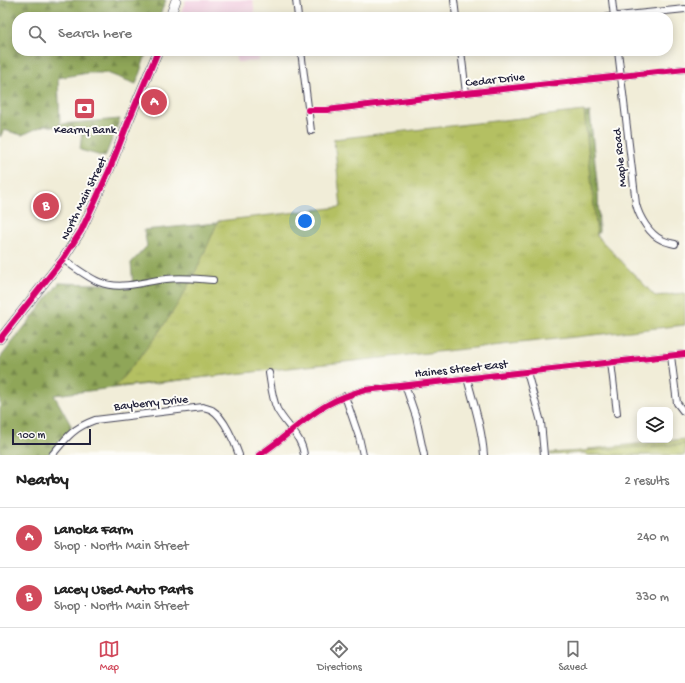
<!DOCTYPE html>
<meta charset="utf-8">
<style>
body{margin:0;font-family:"Gochi Hand",sans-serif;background:#f2f2f2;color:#222}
.controls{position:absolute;right:12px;bottom:12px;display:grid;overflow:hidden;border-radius:8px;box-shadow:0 2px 10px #0003}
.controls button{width:36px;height:36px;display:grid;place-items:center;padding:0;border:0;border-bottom:1px solid #e0e0e0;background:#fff;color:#222;font:20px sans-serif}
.scale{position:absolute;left:12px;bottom:10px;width:79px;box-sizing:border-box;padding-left:4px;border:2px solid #22223b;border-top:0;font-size:11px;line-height:14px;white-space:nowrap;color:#22223b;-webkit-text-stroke:3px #fdfcf7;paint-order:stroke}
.you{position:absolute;left:305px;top:221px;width:14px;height:14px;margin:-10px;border:3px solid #fff;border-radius:50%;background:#1a73e8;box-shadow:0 0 0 6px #1a73e833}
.badge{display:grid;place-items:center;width:26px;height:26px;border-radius:50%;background:#d1495b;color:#fff;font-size:13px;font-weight:700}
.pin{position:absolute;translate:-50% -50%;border:2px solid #fff;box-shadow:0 1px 4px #0006}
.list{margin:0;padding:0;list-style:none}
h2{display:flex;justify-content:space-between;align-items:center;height:52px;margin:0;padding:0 16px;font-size:17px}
h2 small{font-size:13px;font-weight:400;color:#767676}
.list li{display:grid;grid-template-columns:26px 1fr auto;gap:12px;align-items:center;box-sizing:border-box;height:60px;padding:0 16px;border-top:1px solid #e0e0e0}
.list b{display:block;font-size:15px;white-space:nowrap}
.list p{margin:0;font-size:13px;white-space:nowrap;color:#767676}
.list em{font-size:13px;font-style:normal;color:#767676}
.icon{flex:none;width:22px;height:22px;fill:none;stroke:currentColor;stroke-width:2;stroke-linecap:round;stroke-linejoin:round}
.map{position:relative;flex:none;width:685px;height:455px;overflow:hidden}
.search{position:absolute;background:#fff;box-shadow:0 2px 10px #0003;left:12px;right:12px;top:12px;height:44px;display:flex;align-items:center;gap:10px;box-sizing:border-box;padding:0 14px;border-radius:16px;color:#767676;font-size:15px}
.sheet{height:172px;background:#fff}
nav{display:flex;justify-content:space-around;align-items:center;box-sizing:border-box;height:56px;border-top:1px solid #e0e0e0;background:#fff;font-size:11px;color:#767676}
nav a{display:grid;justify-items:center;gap:2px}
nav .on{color:#d1495b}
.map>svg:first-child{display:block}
</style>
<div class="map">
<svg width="685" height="455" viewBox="0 0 685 455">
<defs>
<pattern id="forest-firs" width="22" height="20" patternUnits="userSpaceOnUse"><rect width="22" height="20" fill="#8fa658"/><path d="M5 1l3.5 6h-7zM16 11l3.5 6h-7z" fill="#74874a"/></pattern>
<pattern id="wetland-marsh" width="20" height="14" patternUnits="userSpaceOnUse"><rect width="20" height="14" fill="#b4c062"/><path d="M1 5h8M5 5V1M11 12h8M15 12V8" fill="none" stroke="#9aa556"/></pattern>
<pattern id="park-tufts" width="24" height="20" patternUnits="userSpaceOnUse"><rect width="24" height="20" fill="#b4c062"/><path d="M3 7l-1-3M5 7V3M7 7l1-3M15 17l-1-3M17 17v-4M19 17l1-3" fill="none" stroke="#9aa556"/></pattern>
</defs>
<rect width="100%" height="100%" fill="#fdfcf7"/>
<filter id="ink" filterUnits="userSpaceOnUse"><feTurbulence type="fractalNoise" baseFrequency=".025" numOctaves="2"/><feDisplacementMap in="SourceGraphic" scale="8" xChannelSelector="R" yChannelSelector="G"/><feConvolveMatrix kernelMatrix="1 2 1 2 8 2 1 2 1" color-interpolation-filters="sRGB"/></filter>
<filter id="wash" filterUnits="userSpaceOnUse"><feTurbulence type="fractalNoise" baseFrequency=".012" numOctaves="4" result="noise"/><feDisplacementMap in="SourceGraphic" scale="16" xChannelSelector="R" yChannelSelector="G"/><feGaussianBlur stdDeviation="0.9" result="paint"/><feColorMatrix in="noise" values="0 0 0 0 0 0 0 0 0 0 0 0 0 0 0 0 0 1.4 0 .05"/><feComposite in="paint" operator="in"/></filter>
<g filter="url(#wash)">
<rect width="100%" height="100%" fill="#f1edd8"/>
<!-- built -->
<path fill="#f2cfe1" d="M186,0H253L255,17H179Z
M230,51H258L259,61L237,62L235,53Z"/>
<!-- forest -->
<path fill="url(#forest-firs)" stroke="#58644a" d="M0,0H166L159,17H17V51H147L136,84L107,73H88L58,78L60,124L120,119L105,157L80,150L82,132L45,125L22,135L4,130L0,137Z
M590,112L598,192L599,232L597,235L318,364L54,395L72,427L48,455H9L0,453V358L59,283L133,285L131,263L147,246L144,230L217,223L346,207L462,127Z"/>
<!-- wetland -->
<path fill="url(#wetland-marsh)" stroke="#6b714e" d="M685,439V455H589L588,449Z"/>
<!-- park -->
<path fill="url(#park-tufts)" stroke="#6b714e" d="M584,111L597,236L655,296L685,293V325L115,387C133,365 152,343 168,319C189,288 204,255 218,221L341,207L334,139Z
M685,444V455H586V453L550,455V453Z"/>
</g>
<g filter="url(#ink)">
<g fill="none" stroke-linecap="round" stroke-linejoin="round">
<defs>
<path id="minor" d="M296,0L298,17
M454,0L456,17
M612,0L614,17
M608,17L685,9
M301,51L311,131
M461,51L466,93
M618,51L636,204C639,217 650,235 662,240C666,242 670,243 675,244
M308,110H327L466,93L685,69
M63,259C74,267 87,277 99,282C122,291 144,281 166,279C182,277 197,279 213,280
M671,356L677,403L683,411
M611,362L617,413
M527,372L541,422L544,455
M269,373C271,385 272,398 277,409C286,426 302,436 304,455
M467,378C474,404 482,429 484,455
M405,385L416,417L424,455
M345,396L359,437L363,455
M52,455C67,437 73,428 95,420L203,407C206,408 210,409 212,410C224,417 235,443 239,455
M259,455C283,440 302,419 327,405C339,398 351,394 365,390L685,354"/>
<path id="highway" d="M170,17L176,0
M0,339L63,259L81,231L109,171L129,120L158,51"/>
</defs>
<!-- minor casing -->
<use href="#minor" stroke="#414053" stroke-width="8"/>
<!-- highway casing -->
<use href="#highway" stroke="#414053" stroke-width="10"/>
<!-- minor -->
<use href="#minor" stroke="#fff" stroke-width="6"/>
<!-- highway -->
<use href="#highway" stroke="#fff" stroke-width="9"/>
<defs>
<path id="cycleway" d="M308,110H327L466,93L685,69
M0,339L63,259L81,231L109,171L129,120L158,51
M259,455C283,440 302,419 327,405C339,398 351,394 365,390L685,354"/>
</defs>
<!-- cycleway casing -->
<use href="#cycleway" stroke="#fdfcf7" stroke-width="8"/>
<!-- cycleway -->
<use href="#cycleway" stroke="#d6006c" stroke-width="6"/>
</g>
</g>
<!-- icons -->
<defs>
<symbol id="bank-square" viewBox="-11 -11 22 22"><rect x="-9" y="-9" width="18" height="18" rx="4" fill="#d1495b" stroke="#fdfcf7"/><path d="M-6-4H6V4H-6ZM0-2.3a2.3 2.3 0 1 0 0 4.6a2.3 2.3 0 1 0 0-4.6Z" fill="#fff"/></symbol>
</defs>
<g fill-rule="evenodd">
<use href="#bank-square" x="72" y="96" width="25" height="25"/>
</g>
<g text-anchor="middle" stroke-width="4" stroke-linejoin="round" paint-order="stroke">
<!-- street labels -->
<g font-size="12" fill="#22223b" stroke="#fdfcf7">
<text transform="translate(495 79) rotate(-6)" y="4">Cedar Drive</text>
<text transform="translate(619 158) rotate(-96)" y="4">Maple Road</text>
<text transform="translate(83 198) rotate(-64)" y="4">North Main Street</text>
<text transform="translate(461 368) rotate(-6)" y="4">Haines Street East</text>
<text transform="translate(151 402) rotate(-6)" y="4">Bayberry Drive</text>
</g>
<!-- poi labels -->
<g font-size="12" fill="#22223b" stroke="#fdfcf7">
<text x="85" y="133">Kearny Bank</text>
</g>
</g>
</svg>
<div class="controls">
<button><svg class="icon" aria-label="layers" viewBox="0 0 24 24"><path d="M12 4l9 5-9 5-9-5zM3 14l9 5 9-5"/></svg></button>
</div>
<div class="scale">100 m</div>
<div class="you"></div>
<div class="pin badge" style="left:154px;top:102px">A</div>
<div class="pin badge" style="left:46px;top:206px">B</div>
<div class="search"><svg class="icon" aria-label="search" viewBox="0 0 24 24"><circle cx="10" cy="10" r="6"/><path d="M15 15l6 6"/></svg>Search here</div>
</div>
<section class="sheet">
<h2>Nearby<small>2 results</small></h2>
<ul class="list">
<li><span class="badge">A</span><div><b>Lanoka Farm</b><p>Shop · North Main Street</p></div><em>240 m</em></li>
<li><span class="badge">B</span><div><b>Lacey Used Auto Parts</b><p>Shop · North Main Street</p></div><em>330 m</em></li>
</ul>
</section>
<nav>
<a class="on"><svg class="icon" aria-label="map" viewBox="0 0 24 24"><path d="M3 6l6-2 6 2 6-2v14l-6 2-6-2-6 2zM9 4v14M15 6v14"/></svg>Map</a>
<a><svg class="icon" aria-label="directions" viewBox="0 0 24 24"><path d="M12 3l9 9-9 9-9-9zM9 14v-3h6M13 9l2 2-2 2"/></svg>Directions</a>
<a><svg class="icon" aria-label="saved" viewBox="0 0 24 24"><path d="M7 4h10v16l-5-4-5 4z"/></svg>Saved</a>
</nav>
